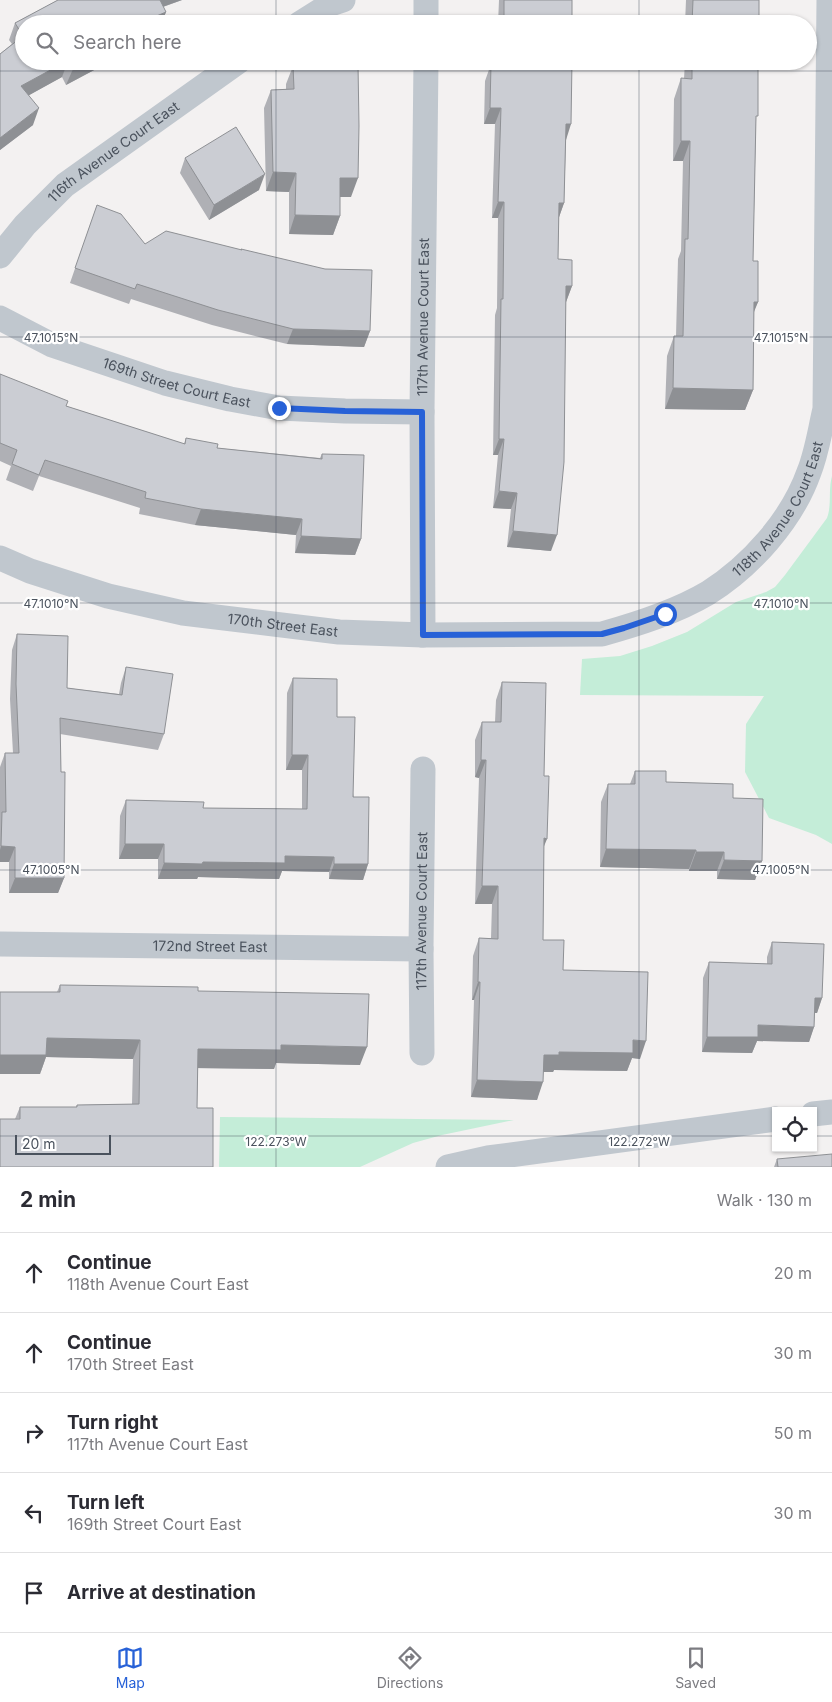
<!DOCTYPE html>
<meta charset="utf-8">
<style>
body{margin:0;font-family:Inter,sans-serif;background:#f2f2f3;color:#2b2b33}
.controls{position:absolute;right:15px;bottom:15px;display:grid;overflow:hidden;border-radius:0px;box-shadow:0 1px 4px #0004}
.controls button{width:45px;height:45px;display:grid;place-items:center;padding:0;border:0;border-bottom:1px solid #e1e1e2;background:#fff;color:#2b2b33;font:25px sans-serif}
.scale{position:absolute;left:15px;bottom:12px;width:96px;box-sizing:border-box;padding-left:5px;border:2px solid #4a525d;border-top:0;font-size:14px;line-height:18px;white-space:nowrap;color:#4a525d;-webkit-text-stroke:4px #fff;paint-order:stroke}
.stop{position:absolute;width:15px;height:15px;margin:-11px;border:4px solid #2761d7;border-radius:50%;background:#fff}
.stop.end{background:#2761d7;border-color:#fff;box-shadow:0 1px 5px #0008}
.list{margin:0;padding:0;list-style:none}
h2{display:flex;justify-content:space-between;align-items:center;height:65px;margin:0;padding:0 20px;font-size:21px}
h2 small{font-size:16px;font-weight:400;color:#7c7c81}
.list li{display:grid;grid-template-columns:32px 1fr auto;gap:15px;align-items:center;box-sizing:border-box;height:80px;padding:0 20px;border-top:1px solid #e1e1e2}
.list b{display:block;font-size:19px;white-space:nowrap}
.list p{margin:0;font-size:16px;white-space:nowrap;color:#7c7c81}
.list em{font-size:16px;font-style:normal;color:#7c7c81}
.icon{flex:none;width:28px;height:28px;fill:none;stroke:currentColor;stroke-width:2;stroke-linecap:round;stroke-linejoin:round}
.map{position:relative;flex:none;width:832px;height:1167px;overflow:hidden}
.search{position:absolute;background:#fff;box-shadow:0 1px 4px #0004;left:15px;right:15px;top:15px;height:55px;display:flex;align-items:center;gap:12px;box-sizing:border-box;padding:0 18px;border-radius:28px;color:#7c7c81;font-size:19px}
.sheet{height:465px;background:#fff}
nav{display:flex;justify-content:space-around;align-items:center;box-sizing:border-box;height:70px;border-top:1px solid #e1e1e2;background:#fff;font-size:14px;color:#7c7c81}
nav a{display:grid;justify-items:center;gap:2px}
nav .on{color:#2761d7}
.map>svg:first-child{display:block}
</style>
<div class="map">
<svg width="832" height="1167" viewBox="0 0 832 1167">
<rect width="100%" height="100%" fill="#f3f1f1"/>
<!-- green -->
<path fill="#c4edd8" d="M832,476V844L816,835L769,818L745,772L746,724L764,696L580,695L582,659L620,656L652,646L687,632L736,602L766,592L775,587L785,575L827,518C832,505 828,490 832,476Z
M220,1117L514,1120L442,1135L413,1143L360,1167H219Z"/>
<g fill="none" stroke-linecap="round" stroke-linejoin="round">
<!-- street -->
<g stroke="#c0c7ce" stroke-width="25">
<path d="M299,24L331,4L343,0"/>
<path d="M426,24V0"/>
<path id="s1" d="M0,256L25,225L65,185L239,61"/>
<path id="s2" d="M0,318L52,345L165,383L230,399L279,408L345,411L422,412"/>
<path id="s3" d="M0,558L30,571L108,596L183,613L339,632L423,635L602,634C638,624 676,612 708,593C751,566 792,520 809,472C817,452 820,430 825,409L829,0"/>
<path id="s4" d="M423,635L422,412L426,61"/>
<path id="s5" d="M0,944L421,949"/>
<path id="s6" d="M422,1053L421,949L423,769"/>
<path d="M813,1114L832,1112"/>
<path d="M448,1167L488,1158L776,1119"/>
</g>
</g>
<!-- wall -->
<path fill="#afb0b5" d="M58,0H182L163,7L166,12L161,24H24V61H127L114,68L111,61L66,85L62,77L29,95L33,125L0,150V54L12,44L9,40L15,23Z
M499,0H572V24H498Z
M682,0H759V24H685L686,0Z
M498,61H572L566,140L564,203L559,217L558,259L572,286L566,302L551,551L507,547L511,509L493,508L498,455H493L495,315L497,308L498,218H492L495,124H484L485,81L491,64L498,65Z
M685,61H758L756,122L753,261L758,302L754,310L753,390L745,410L665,409L667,356L674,336H676L678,259L681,251L683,161H673L674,99L681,78L684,79Z
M293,66L351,197H340V216L333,235L289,234V192L266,191L264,108L271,90L286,89V84Z
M185,158L259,190L209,220L180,173Z
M97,205L145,244L240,250L241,249L370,331L364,347L287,344L212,325L131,299L129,304L70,283Z
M0,374L66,406L184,444L186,438L217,448L320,458L322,454L361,539L355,555L295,553L296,535L195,525L139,514L140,508L39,476L33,491L6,480L11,466L0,461Z
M17,634L67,688L119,694L121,683L126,667L164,734L158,750L60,734L64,878L58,893H9V862H0V767L5,753H13L10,699L12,650Z
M293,678L337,717L368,864L363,880L329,879V872L282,871L279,879L198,877L197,879H158V859H119L120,816L126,800L203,808L302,809V770H286L287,693Z
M502,682L544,848L543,940L563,970L640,1059L632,1058L627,1071L554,1070L553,1072H543L537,1100L471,1097L474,1000H472L473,956L479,938H491L492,904H475L479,778L475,777V740L482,722H495L496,700Z
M635,771L666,782L733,798L762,861L755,880L717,879V871H689V869L600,867L601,802L608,784H630Z
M772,942L822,998L817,1013H815L814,1027L809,1042L757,1041L752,1053L702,1052L703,978L709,962L767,964V957Z
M60,985L198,991L360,1065L276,1063L274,1069L198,1068L197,1108L15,1119L20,1107H76L77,1105L132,1104L133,1059L46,1057L40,1074L57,992Z
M777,1159L832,1167H774Z"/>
<!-- shaded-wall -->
<path fill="#8e9094" d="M155,0H182L151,11Z
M166,12L161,24H150L152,18Z
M67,61H68L62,77L15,103L21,86Z
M86,61H111L66,85L73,69Z
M116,61H127L114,68Z
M39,108L33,125L0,150V138Z
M490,108H501L495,124H484Z
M566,124H571L566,140Z
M681,141H690L683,161H673Z
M273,172L296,173L289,192L266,191Z
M265,174L259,190L209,220L214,205Z
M340,178H358L351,197H334Z
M498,202H504L498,218H492Z
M559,203H564L558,220Z
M295,215L340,216L333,235L289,234Z
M566,286H572L566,302Z
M754,302H758L750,322Z
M293,329L370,331L364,347L287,344Z
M673,388L753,390L745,410L665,409Z
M499,439H504L498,455H493Z
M499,491L517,493L511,509L493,508Z
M201,509L302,519L296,535L195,525Z
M513,531L557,535L551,551L507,547Z
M301,536L361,539L355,555L295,553Z
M292,755H308L302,770H286Z
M481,760H486L479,778L475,777Z
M544,838L547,839L540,856Z
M125,844H164L158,859H119Z
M1,846L15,847L9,862H0V850Z
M606,849L696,850L689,869L600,867Z
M696,852H724L717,871H689Z
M285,856L334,857L329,872L282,871L279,879L198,877L197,879H158L164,863L203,862Z
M724,860L762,861L755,880L717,879Z
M334,864H368L363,880L329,879Z
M15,878H64L58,893H9Z
M482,886H498L492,904H475Z
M478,982H480L474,1000H472Z
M815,998H822L817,1013H809Z
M758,1025L814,1027L809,1042L757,1041L752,1053L702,1052L707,1037Z
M47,1038L140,1040L133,1059L46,1057L40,1074H0V1055Z
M633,1040L646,1041L640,1059L632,1058L627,1071L554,1070L553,1072H538L544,1055Z
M281,1045L367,1047L360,1065L276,1063L274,1069L191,1068L198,1049Z
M477,1080L543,1082L537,1100L471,1097Z"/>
<!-- building -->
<path fill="#cbcdd3" stroke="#8e9094" d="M58,0H160L166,12L152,18L155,24H24V61H67L21,86L39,108L0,138V54L23,36L15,23Z
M504,0H572V24H504Z
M693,0H759V24H692Z
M69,61H86L73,69Z
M503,61H572L571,124H566L564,203H559L558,259L572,260V286H566L564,462L557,535L513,531L517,493L499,491L504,439H499L501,299H503L504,202H498L501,108H490L491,64L503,65Z
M692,61H758V116H756L753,261H758V302H754L753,390L673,388L674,336H683L685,239H688L690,141H681V78L692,79Z
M358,65L359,126L358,178H340V216L295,215L296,173L273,172L271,90L294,89L293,66Z
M236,127L265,174L214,205L185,158Z
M97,205L121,214L145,244L166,231L242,250L241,249L325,269L372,270L370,331L293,329L218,310L137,284L135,289L75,268Z
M0,374L68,401L66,406L185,444L186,438L218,444L217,448L322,459V454L364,455L361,539L301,536L302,519L201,509L145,498L146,492L45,460L39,475L12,464L17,450L0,443Z
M17,634L68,636L67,688L122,695L126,667L173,674L164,734L60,718L61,772H65L64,878H15V847L1,846L2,812H6L5,753H19L16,684Z
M293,678L337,679V717H355L353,797H369L368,864H334V857L285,856V863L203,862L202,864L164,863V844H125L126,800L204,802L203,808L307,809L308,755H292Z
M502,682L546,683L544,776H549L547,839L544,838L543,940H564L563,970L648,972L646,1041L633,1040V1053L559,1052V1055H544L543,1082L477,1080L480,982H478L479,938L498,939V886H482L486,760H481L482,722H501Z
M635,771H666V782L733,784V798L763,799L762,861L724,860V852H696V850L606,849L608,784H635Z
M772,942L824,944L822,998H815L814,1027L758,1025V1037H707L709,962L772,964Z
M60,985L198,987V991L369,994L367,1047L281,1045V1050L198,1049L197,1108H213V1167H0V1119H20V1107H77V1105L139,1104L140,1040L47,1038L46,1055H0V992H60Z
M832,1154V1167H778L777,1159Z"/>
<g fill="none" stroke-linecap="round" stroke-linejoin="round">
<!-- route -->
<path stroke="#2761d7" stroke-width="6" d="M279,408L345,411L422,412L423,635L602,634L624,628L665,614"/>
</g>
<!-- ticks -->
<path fill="none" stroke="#4a525d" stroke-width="1" stroke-opacity="0.45" d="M276,0V24M639,0V24M276,61V1167M639,61V1167M0,71H832M0,337H832M0,603H832M0,870H832M0,1136H776M813,1136H832"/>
<g text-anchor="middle" stroke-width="4.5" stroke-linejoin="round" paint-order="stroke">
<!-- street labels -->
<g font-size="14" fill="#4a525d" stroke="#fff">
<text dy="5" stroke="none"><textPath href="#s1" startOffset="155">116th Avenue Court East</textPath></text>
<text dy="5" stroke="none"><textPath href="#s4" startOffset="318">117th Avenue Court East</textPath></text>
<text dy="5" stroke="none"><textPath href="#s2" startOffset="189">169th Street Court East</textPath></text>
<text dy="5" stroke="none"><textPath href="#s3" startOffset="838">118th Avenue Court East</textPath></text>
<text dy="5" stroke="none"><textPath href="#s3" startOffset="292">170th Street East</textPath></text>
<text dy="5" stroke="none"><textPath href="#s6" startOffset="142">117th Avenue Court East</textPath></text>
<text dy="5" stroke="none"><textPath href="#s5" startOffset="210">172nd Street East</textPath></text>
</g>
</g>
<g font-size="12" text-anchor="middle" fill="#4a525d" stroke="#fff" stroke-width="4.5" stroke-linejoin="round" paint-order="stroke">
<text x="51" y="342">47.1015°N</text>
<text x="781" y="342">47.1015°N</text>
<text x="51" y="608">47.1010°N</text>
<text x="781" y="608">47.1010°N</text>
<text x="51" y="874">47.1005°N</text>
<text x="781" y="874">47.1005°N</text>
<text x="276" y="1146">122.273°W</text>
<text x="639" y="1146">122.272°W</text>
</g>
</svg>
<div class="controls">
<button><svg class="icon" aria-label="locate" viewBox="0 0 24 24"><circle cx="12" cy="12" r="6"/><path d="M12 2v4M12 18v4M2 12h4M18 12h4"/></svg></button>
</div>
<div class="scale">20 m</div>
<div class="stop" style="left:665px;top:614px"></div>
<div class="stop end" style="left:279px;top:408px"></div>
<div class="search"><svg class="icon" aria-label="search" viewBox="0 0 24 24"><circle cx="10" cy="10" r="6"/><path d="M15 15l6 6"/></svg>Search here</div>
</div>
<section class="sheet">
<h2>2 min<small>Walk · 130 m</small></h2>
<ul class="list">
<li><svg class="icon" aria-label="ahead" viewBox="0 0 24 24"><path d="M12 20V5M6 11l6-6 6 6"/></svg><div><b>Continue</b><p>118th Avenue Court East</p></div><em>20 m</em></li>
<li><svg class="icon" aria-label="ahead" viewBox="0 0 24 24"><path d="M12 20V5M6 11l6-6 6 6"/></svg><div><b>Continue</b><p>170th Street East</p></div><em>30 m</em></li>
<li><svg class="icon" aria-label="right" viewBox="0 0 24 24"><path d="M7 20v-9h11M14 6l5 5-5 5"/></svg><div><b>Turn right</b><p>117th Avenue Court East</p></div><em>50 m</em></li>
<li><svg class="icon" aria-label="left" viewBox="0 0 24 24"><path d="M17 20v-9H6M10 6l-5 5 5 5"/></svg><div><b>Turn left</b><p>169th Street Court East</p></div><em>30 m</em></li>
<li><svg class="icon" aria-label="arrive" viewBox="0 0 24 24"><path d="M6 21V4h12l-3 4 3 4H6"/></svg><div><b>Arrive at destination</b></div></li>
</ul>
</section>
<nav>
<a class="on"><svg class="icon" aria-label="map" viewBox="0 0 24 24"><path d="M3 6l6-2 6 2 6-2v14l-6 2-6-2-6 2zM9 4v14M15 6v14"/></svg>Map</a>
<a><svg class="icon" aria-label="directions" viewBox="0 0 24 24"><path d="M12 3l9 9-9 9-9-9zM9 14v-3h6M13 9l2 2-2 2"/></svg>Directions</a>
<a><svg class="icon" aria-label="saved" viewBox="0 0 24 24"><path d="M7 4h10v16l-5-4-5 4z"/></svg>Saved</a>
</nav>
